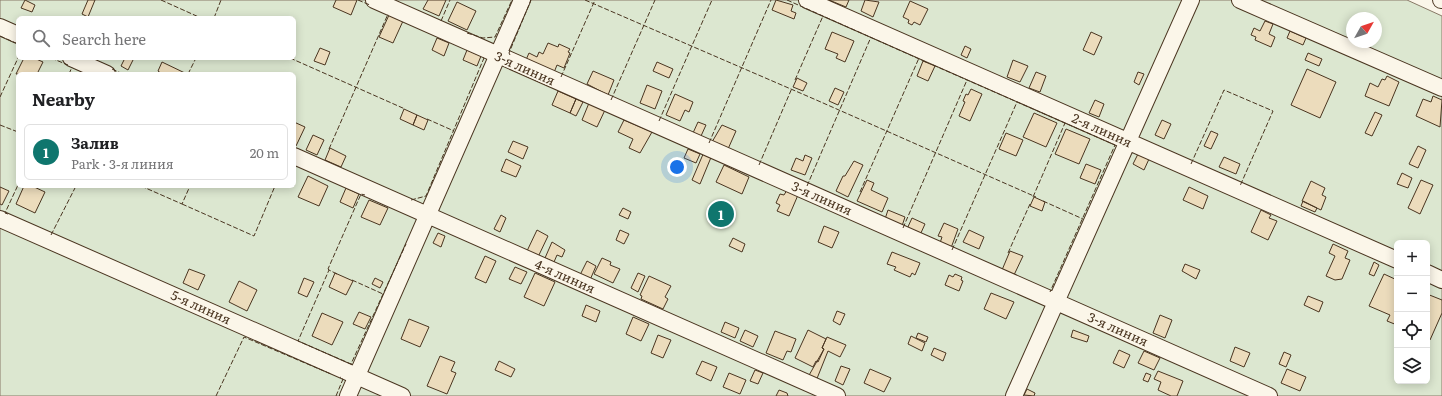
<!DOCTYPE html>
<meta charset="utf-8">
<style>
body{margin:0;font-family:Literata,serif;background:#f2f2f2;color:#202124}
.controls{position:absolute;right:12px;bottom:12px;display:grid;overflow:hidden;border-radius:6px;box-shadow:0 2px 10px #0003}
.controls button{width:36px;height:36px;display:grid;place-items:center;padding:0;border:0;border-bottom:1px solid #e0e0e0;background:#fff;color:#202124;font:20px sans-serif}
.compass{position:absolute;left:1346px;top:12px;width:36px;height:36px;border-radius:50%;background:#fff;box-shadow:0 2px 10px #0003;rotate:50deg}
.you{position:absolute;left:677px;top:167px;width:14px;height:14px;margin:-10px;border:3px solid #fff;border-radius:50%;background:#1a73e8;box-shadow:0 0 0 6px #1a73e833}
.badge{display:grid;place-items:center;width:26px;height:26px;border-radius:50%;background:#0f766e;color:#fff;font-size:13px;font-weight:700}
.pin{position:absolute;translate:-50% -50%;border:2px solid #fff;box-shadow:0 1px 4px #0006}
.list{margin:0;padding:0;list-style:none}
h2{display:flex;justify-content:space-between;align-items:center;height:52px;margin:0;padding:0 16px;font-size:17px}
h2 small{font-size:13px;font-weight:400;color:#757577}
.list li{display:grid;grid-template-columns:26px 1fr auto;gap:12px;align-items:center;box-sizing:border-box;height:56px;margin:0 8px 8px;padding:0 8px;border:1px solid #e0e0e0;border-radius:6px}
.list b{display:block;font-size:15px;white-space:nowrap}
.list p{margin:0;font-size:13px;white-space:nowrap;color:#757577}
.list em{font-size:13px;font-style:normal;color:#757577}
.icon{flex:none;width:22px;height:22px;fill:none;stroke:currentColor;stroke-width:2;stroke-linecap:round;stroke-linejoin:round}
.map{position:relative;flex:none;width:1442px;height:396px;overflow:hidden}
.search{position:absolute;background:#fff;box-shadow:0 2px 10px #0003;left:16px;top:16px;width:280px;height:44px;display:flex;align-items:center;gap:10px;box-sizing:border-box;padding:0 14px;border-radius:6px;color:#757577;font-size:15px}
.panel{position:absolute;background:#fff;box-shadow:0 2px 10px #0003;left:16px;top:72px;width:280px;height:116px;border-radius:6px}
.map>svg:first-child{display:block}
</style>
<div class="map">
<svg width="1442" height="396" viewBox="0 0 1442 396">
<rect width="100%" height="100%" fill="#fbf6e9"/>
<!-- green -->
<path fill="#dce7d0" stroke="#887966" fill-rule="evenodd" d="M0,0H1407L1442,16V396H0ZM18,18H294V58H18ZM1352,18H1376V42H1352ZM18,74H294V186H18ZM1397,243H1427V381H1397Z"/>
<!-- building -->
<path fill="#ecdcbc" stroke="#4a3520" d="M25,0L35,5L32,12L21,8Z
M88,0H95L88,17L82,14Z
M336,0H357L351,15L333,7Z
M428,0H446L439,16L423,9Z
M776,0L793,5L791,11L796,13L794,19L772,10Z
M829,0H849L846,7Z
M865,0L879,2L873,17L861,11Z
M910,1L928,9L920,25L914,22L912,25L908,23L909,20L903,17Z
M457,2L476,11L467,30L448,21Z
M389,15L403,21L393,43L379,37Z
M1265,21L1273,24L1269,34L1275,37L1271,47L1255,40L1256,37L1251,35L1254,28L1260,31Z
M1290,31L1306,38L1303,45L1287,38Z
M832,32L854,41L845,62L836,58L838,54L825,49Z
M1091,32L1102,37L1094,55L1083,50Z
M437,38L449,43L444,56L432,50Z
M548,43L558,47L559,44L570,49L568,52L570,53L564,68L557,65L553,75L525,62L529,53L537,57L539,52L543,54Z
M965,46L971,49L967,58L961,55Z
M320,48L330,52L325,65L314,61Z
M467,50L481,56L477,66L463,60Z
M1308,53L1322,59L1319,66L1305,60Z
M24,58H34L43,62L37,74H16Z
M125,58H134L128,70L121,66Z
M1013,60L1028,66L1020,82L1007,77Z
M923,61L935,66L928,81L917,76Z
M162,62L187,74H162L158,71Z
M657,62L673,69L669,78L653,71Z
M1307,69L1336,82L1320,118L1291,105Z
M593,71L614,80L608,95L587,84Z
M1036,72L1046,76L1040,92L1029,88Z
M1138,72L1144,74L1139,85L1134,82Z
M1387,76L1399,82L1389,106L1365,96L1370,83L1378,87L1382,79L1385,80Z
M797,78L807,83L803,91L793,87Z
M647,85L662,91L655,109L640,103Z
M835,88L844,92L838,105L829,101Z
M971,89L982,94L970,121L959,116L965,102L963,101L966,94L968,95Z
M558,91L576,99L570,113L552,105Z
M675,94L693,102L689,112L685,110L680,121L666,115Z
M1433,96L1442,100L1440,127L1416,116L1423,99L1431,102Z
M576,99L583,102L576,116L570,113Z
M1095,100L1104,104L1099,117L1089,113Z
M589,103L605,110L597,127L582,120Z
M404,109L417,115L413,125L400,119Z
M1375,112L1382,115L1372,136L1365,133Z
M1034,113L1057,123L1046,147L1023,137Z
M417,115L428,120L424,130L413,125Z
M624,120L652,132L640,153L629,148L633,139L618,132Z
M1162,120L1171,124L1164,139L1155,135Z
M294,122L305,127L296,146H294Z
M698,122L706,125L701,136L693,133Z
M722,125L736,131L728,149L712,142Z
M1066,129L1090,139L1079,164L1055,154Z
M1211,131L1218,134L1211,149L1204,146Z
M1006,133L1023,140L1016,156L999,149Z
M313,135L324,140L317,155L306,150Z
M513,141L528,147L523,159L508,152Z
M1418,146L1426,150L1418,168L1409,164Z
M330,148L346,156L341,167L325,160Z
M688,149L700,154L696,163L684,158Z
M704,152L712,155L700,184L692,180Z
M1138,154L1149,159L1144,170L1133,164Z
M805,155L812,158L805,175L791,170L796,158L803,161Z
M1224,157L1240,164L1236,174L1219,167Z
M506,159L521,166L516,177L501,171Z
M854,161L863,165L848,197L836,191L843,176H845Z
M1086,164L1101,170L1095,184L1080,178Z
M724,165L749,177L742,194L716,182Z
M1402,173L1412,178L1408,188L1397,184Z
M308,176L328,186L319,206L298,197Z
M867,180L874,183L871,190L888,198L882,212L857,201Z
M1421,180L1433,185L1420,214L1408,208Z
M1311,181L1325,188L1322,195L1326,197L1321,210L1302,201Z
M24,186H32L45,192L35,213L16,204Z
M0,187L9,191L2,205L0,204Z
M1189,187L1208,196L1203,209L1183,200Z
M346,188L359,194L353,208L340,202Z
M787,190L798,195L789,216L777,211L780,205L776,203L780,194L784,195Z
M1034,197L1045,202L1042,211L1030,206Z
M369,200L388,208L380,225L361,217Z
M1303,201L1317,208L1315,212L1301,206Z
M623,208L631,212L628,219L619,215Z
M888,210L905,217L902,226L885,219Z
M1261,210L1271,215L1269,218L1277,221L1268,240L1251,232Z
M501,215L506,218L500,232L494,229Z
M912,218L925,224L920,235L907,229Z
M944,223L958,229L951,248L940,243L942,237L938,236Z
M824,226L839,232L832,248L818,242Z
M537,230L548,236L538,257L527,251Z
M620,230L629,234L624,244L616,240Z
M969,230L984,237L979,249L963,242Z
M438,233L445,236L441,247L433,243Z
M733,238L745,244L742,252L729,246Z
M552,242L565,250L562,257L557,255L554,262L545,258Z
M1333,244L1348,251L1345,258L1350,260L1342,279L1335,280L1326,276L1335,256L1329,253Z
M1010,251L1023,256L1014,275L1002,270Z
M892,252L920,263L915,275L912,273L910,277L894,270L896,267L887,264Z
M485,256L496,261L486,283L475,278Z
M602,258L611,262L610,265L620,269L613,283L594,274Z
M587,261L596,266L590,280L580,275Z
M1374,262L1379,265L1374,276L1369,274Z
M1185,264L1200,270L1196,279L1182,271Z
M515,267L527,272L521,284L509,279Z
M189,269L205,275L198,290L183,283Z
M335,273L353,281L346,295L329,287Z
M535,273L555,282L544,306L524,297Z
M638,273L645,276L638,292L631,288Z
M955,274L962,277L961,280L963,281L959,291L945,285L949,275L953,277Z
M1384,274L1397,280V325L1387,321L1390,315L1369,306Z
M649,276L671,286L665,297L668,299L663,309L641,299L642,296L640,295Z
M304,278L314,282L307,297L298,293Z
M375,278L383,282L380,288L372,284Z
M239,281L257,290L247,311L229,302Z
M991,293L1014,302L1006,319L984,309Z
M1427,294L1442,300V313L1430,340L1427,339Z
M1308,296L1323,302L1319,312L1304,305Z
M586,305L600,311L596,322L582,316Z
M837,311L845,314L840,325L833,321Z
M359,312L371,317L365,329L353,324Z
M322,313L343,322L332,345L312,336Z
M1160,315L1172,320L1165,338L1153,333Z
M633,317L649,324L641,341L626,334Z
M409,319L429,327L420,347L401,339Z
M725,322L739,328L735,338L721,332Z
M745,330L758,336L753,347L740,341Z
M808,330L826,339L822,348L824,349L818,362L816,361L813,367L795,358Z
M1073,330L1089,336L1087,342L1071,337Z
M775,331L796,339L791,352L787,351L783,360L766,353Z
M918,333L928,337L926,342L916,338Z
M658,335L671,340L663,358L651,353Z
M911,336L925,343L922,351L908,344Z
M827,337L846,345L840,357L828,351L816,381L808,377L824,349L822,348Z
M1235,347L1250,353L1244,367L1230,361Z
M934,348L946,353L943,361L931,355Z
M1119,350L1130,355L1124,368L1113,363Z
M1144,351L1160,358L1154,370L1138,363Z
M1284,352L1291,355L1286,367L1279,364Z
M440,356L455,362L451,371L456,373L447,394L427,386Z
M499,361L515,369L511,377L495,370Z
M702,361L717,367L711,381L696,374Z
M841,366L850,369L843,385L835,381Z
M870,369L891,378L884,392L864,383Z
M1287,369L1306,377L1300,391L1281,383Z
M755,370L763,373L758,384L750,381Z
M1158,371L1183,381L1177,396H1171L1158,390L1161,382L1154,379Z
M729,373L746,380L740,394L723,387Z
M1146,373L1151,375L1148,382L1143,380Z
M1027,389L1035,393L1034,396L1024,395Z
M779,390L787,393L788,396H776Z"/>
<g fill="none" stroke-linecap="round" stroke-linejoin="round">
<defs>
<path id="minor" d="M374,0L1269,396
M807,0L1397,260
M1240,0L1442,88
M1441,0H1442
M0,27L18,35
M71,58L107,74
M294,156L837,396
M0,219L402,396
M1427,273L1442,280
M348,396L522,0
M1014,396L1191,0"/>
</defs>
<!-- minor casing -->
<use href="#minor" stroke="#4a3520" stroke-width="18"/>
<!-- minor -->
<use href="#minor" stroke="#fbf6e9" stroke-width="16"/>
<!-- fence -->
<path stroke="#4a3520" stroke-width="1" stroke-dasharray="5 2" stroke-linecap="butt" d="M161,0L201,18
M358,0L370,5
M585,0L814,99L1036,197
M787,0L926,62
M214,18L221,0
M441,21L450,0
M467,33L483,38L495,37L512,0
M0,36L18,44
M510,55L509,53L531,0
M51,58L68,65
M290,58L405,109
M933,65L1115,145L1050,292
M112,69L123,74
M69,74L72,67
M188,74L196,58
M561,77L595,0
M795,80L823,16
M0,97L18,58
M611,100L655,0
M427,119L454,131
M659,121L712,0
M0,125L18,132
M709,143L771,0
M329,149L388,14
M1191,164L1224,90L1273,111L1240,186
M759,165L792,88
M141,186L182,204L190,186
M807,186L871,37
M860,192L919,58
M1033,197L1065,123
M411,200L426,196L484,58L482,57
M1043,201L1083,219
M182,204L254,236L275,186
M8,214L5,213L18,185
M903,228L967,80
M51,235L76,186
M952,250L1017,102
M1008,253L1030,204
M329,270L328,269L361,194L365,195
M337,274L329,270L298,341L351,364L406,244
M352,280L383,294
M216,396L244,337L331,374
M336,396L343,379L340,377"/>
</g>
<g text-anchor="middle" stroke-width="3" stroke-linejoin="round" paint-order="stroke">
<!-- street labels -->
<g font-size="13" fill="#4a3520" stroke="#fbf6e9">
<text transform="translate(525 68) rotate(24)" y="5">3-я линия</text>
<text transform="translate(1102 130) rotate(24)" y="5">2-я линия</text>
<text transform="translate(822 198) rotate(24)" y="5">3-я линия</text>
<text transform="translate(565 276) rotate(24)" y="5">4-я линия</text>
<text transform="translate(201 307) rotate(24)" y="5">5-я линия</text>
<text transform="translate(1118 329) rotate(24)" y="5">3-я линия</text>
</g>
</g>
</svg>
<div class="controls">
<button>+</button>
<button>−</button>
<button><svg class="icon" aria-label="locate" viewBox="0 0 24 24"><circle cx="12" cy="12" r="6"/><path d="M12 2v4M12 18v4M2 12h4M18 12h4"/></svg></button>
<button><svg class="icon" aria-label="layers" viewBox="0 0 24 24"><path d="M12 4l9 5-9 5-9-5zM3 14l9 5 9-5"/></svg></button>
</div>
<svg class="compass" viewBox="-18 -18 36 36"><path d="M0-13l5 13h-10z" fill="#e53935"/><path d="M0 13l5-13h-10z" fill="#757577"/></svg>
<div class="you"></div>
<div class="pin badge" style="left:721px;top:214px">1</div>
<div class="search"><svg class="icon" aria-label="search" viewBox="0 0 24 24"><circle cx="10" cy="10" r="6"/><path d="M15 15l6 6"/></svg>Search here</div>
<section class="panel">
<h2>Nearby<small></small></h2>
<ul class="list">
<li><span class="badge">1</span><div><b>Залив</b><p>Park · 3-я линия</p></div><em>20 m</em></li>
</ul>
</section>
</div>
